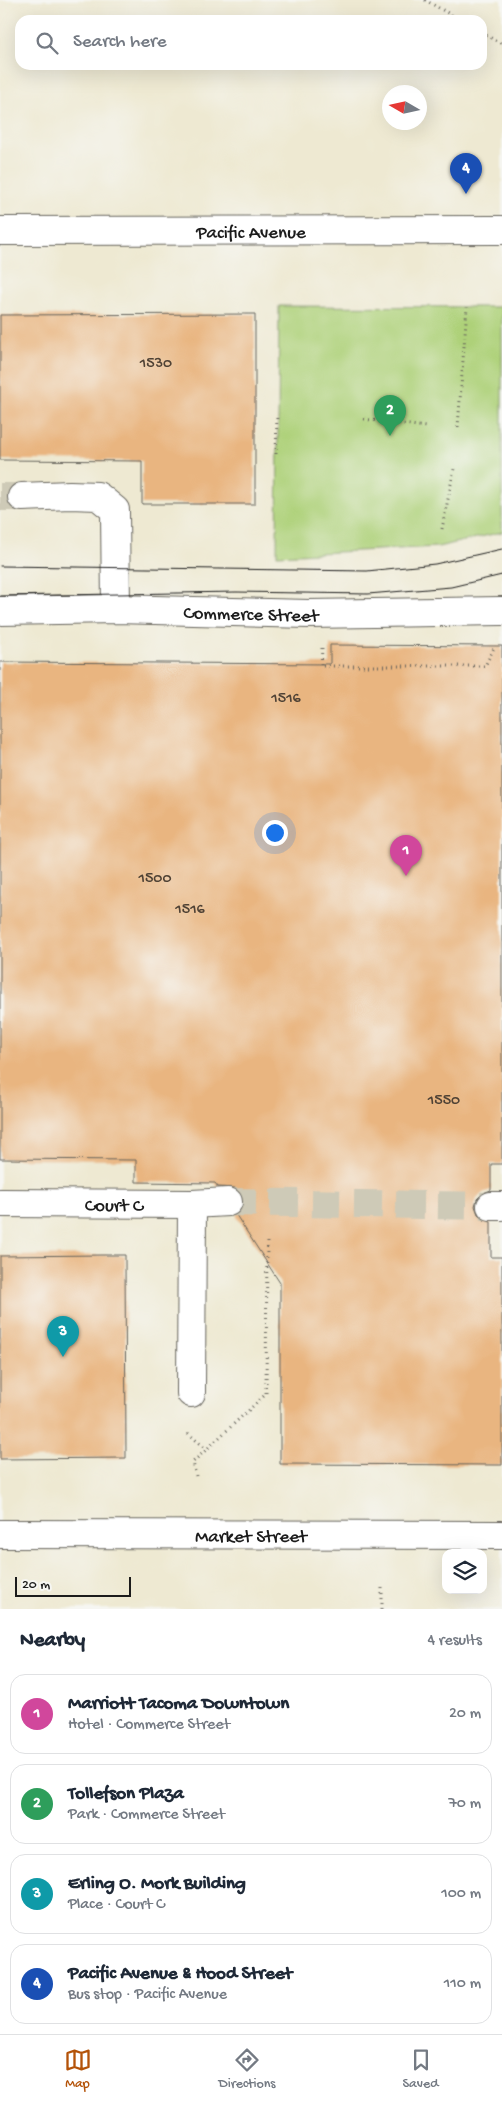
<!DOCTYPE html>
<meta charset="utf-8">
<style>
body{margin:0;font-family:"Gochi Hand",sans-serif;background:#f6f6f7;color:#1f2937}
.controls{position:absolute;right:15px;bottom:15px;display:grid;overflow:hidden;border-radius:10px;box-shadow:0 5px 20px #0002}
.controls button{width:45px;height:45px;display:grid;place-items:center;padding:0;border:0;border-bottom:1px solid #e0e1e3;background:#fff;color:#1f2937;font:25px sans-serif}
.compass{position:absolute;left:382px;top:85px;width:45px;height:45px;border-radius:50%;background:#fff;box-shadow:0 5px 20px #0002;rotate:279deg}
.scale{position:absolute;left:15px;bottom:12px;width:116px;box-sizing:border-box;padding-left:5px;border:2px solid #1c1c1c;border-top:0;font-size:14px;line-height:18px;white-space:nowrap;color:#1c1c1c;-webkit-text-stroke:4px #f6f6f2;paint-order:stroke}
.you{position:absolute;left:274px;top:832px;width:18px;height:18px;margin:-12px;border:4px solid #fff;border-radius:50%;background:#1a73e8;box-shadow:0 0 0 8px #1a73e833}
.badge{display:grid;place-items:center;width:32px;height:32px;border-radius:50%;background:#b45309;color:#fff;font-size:16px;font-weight:700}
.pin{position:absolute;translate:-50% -41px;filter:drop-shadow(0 1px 2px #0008)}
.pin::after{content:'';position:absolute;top:26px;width:18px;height:15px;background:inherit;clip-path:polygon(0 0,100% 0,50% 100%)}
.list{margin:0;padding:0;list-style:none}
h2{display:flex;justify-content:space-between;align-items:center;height:65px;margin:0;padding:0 20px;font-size:21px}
h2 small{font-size:16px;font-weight:400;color:#747a83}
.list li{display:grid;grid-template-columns:32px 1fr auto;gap:15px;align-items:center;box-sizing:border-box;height:80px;margin:0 10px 10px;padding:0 10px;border:1px solid #e0e1e3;border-radius:15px}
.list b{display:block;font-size:19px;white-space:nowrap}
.list p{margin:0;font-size:16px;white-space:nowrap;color:#747a83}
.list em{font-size:16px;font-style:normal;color:#747a83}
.icon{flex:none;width:28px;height:28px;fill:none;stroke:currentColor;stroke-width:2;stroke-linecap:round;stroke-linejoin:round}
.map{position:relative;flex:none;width:502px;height:1609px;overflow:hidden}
.search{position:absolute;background:#fff;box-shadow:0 5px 20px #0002;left:15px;right:15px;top:15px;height:55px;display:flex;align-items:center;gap:12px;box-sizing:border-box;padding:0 18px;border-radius:15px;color:#747a83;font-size:19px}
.sheet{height:425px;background:#fff}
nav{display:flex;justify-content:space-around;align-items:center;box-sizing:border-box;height:70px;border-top:1px solid #e0e1e3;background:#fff;font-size:14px;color:#747a83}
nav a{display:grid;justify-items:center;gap:2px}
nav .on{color:#b45309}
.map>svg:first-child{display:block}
</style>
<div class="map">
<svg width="502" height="1609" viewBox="0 0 502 1609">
<rect width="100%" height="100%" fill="#f6f6f2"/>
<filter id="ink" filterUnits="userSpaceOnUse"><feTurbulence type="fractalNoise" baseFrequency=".02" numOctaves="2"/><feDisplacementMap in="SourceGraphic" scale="10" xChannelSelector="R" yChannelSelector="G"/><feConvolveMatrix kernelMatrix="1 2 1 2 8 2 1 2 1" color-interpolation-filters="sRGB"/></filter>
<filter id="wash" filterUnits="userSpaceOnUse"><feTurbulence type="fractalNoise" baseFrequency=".0096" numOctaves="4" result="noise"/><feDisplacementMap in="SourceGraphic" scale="20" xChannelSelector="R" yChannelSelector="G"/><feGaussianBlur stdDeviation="1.12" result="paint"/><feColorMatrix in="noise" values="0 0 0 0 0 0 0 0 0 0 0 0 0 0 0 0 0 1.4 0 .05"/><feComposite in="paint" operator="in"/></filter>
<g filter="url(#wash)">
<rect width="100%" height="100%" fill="#eee9d2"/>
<!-- green -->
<path fill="#aed179" stroke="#65764a" d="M279,306L502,307V532L438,547L277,555Z"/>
<g id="blocks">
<!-- building -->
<path fill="#e9b580" d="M255,314V504H142V461L0,460V315Z
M330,645L502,646V1164H491V1190L483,1193L477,1199L475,1206L478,1214L484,1220L491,1222V1257H502V1465L280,1464V1283L236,1215L242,1209L244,1202L241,1193L235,1188L218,1187L215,1183L136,1182V1160L0,1159V662L330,664Z
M104,1255H125L126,1458L0,1459V1256Z"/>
</g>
</g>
<g filter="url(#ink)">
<use href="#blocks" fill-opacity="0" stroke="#66645c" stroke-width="1"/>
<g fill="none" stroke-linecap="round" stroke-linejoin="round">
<!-- minor-tunnel -->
<path stroke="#cecab7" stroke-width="28" stroke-dasharray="28 14" stroke-linecap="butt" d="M0,497H22
M228,1202L491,1206"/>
<defs>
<g id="minor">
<path d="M22,497L70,495L98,496L115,510L116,609"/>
<path id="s1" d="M0,611L116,609L309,614L502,611"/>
<path id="s2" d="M0,1203L192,1204L228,1202"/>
<path d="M491,1206H502"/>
<path d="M191,1393L192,1204"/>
<path id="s3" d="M0,1534L502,1535"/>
</g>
<g id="major">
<path id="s4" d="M0,231L502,230"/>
</g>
</defs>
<!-- minor casing -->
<use href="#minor" stroke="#66645c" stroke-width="30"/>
<!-- major casing -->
<use href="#major" stroke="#66645c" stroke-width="30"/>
<!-- path -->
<path stroke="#66645c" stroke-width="3" stroke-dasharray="1 4" stroke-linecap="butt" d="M425,0L460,20
M482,33L502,44
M364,419L426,427
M458,427L467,307
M276,454L277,415
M442,529L454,469
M322,648L321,666H485L495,646
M188,1433L206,1449
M196,1476L193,1462L266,1394L267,1239
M382,1609V1587"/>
<!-- minor -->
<use href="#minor" stroke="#fff" stroke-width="28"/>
<!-- major -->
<use href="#major" stroke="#fff" stroke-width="28"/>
<!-- tram -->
<path stroke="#1c1c1c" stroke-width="1" d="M0,566L367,571L435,564L502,549
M0,596L236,592L368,594L451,587L502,575"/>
</g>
</g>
<g text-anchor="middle" stroke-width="4" stroke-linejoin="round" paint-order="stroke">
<!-- number labels -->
<g font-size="16" fill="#4f4235">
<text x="156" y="367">1530</text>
<text x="286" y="702">1516</text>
<text x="155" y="882">1500</text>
<text x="190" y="913">1516</text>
<text x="444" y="1104">1550</text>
</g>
<!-- street labels -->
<g font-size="19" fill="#1c1c1c" stroke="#f6f6f2">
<text dy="7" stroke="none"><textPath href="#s4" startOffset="251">Pacific Avenue</textPath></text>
<text dy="7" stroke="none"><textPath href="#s1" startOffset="251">Commerce Street</textPath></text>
<text dy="7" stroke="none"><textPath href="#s2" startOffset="114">Court C</textPath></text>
<text dy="7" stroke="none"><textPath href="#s3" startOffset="251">Market Street</textPath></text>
</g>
</g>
</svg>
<div class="controls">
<button><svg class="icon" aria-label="layers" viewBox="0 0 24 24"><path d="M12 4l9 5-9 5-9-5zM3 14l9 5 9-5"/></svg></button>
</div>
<svg class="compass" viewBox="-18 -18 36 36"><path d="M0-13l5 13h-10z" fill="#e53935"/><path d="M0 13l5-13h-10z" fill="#747a83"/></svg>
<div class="scale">20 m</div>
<div class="you"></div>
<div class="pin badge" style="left:406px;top:876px;background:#d1479c">1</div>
<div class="pin badge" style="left:390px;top:436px;background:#2e9e5b">2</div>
<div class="pin badge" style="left:63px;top:1357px;background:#0f9aa8">3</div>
<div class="pin badge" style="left:466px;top:194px;background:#1a4fb4">4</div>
<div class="search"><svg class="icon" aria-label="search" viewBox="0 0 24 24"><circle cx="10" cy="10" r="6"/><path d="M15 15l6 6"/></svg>Search here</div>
</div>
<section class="sheet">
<h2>Nearby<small>4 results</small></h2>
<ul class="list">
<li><span class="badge" style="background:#d1479c">1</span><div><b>Marriott Tacoma Downtown</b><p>Hotel · Commerce Street</p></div><em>20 m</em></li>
<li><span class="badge" style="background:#2e9e5b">2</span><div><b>Tollefson Plaza</b><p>Park · Commerce Street</p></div><em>70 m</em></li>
<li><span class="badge" style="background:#0f9aa8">3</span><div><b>Erling O. Mork Building</b><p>Place · Court C</p></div><em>100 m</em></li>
<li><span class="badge" style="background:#1a4fb4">4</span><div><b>Pacific Avenue &amp; Hood Street</b><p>Bus stop · Pacific Avenue</p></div><em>110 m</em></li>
</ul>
</section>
<nav>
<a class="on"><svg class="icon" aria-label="map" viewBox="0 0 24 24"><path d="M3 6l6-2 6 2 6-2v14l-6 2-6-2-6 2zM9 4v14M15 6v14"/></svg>Map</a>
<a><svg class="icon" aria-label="directions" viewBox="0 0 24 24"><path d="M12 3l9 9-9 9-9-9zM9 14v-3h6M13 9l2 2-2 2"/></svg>Directions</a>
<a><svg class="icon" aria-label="saved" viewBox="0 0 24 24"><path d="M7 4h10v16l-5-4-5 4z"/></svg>Saved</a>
</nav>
